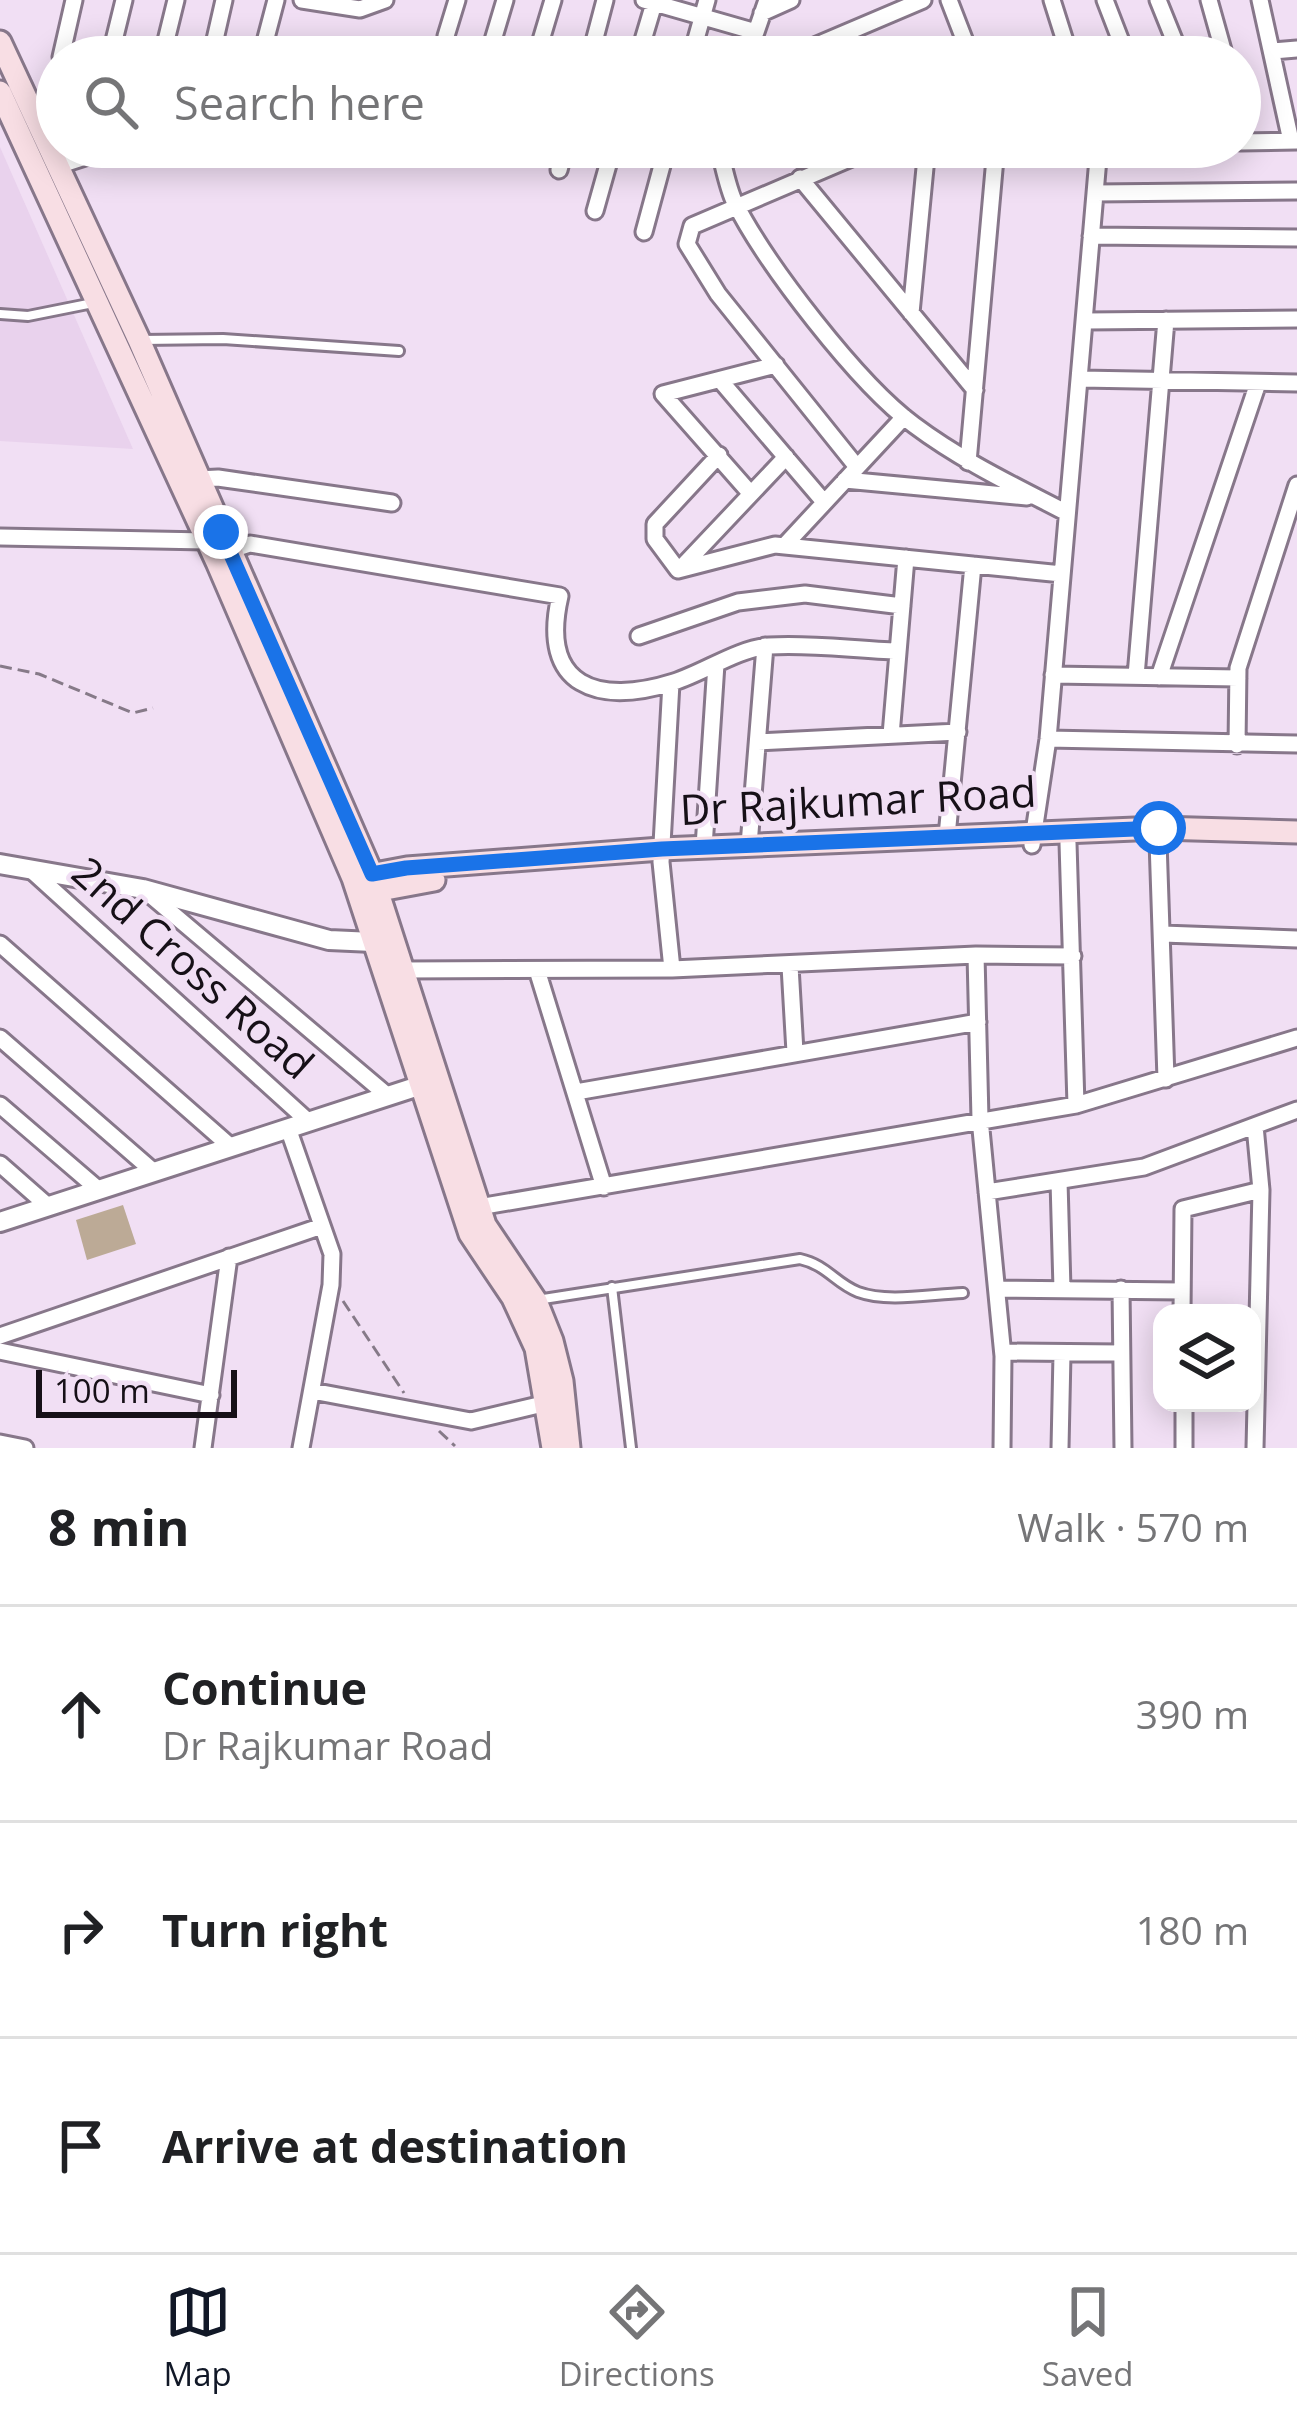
<!DOCTYPE html>
<meta charset="utf-8">
<style>
body{margin:0;font-family:"Open Sans",sans-serif;background:#f2f2f2;color:#202124}
.controls{position:absolute;right:36px;bottom:36px;display:grid;overflow:hidden;border-radius:24px;box-shadow:0 6px 30px #0003}
.controls button{width:108px;height:108px;display:grid;place-items:center;padding:0;border:0;border-bottom:3px solid #e0e0e0;background:#fff;color:#202124;font:60px sans-serif}
.scale{position:absolute;left:36px;bottom:30px;width:201px;box-sizing:border-box;padding-left:12px;border:6px solid #161017;border-top:0;font-size:33px;line-height:42px;white-space:nowrap;color:#161017;-webkit-text-stroke:9px #f1dff4;paint-order:stroke}
.stop{position:absolute;width:36px;height:36px;margin:-27px;border:9px solid #1a73e8;border-radius:50%;background:#fff}
.stop.end{background:#1a73e8;border-color:#fff;box-shadow:0 3px 12px #0008}
.list{margin:0;padding:0;list-style:none}
h2{display:flex;justify-content:space-between;align-items:center;height:156px;margin:0;padding:0 48px;font-size:51px}
h2 small{font-size:39px;font-weight:400;color:#757577}
.list li{display:grid;grid-template-columns:78px 1fr auto;gap:36px;align-items:center;box-sizing:border-box;height:216px;padding:0 48px;border-top:3px solid #e0e0e0}
.list b{display:block;font-size:45px;white-space:nowrap}
.list p{margin:0;font-size:39px;white-space:nowrap;color:#757577}
.list em{font-size:39px;font-style:normal;color:#757577}
.icon{flex:none;width:66px;height:66px;fill:none;stroke:currentColor;stroke-width:2;stroke-linecap:round;stroke-linejoin:round}
.map{position:relative;flex:none;width:1297px;height:1448px;overflow:hidden}
.search{position:absolute;background:#fff;box-shadow:0 6px 30px #0003;left:36px;right:36px;top:36px;height:132px;display:flex;align-items:center;gap:30px;box-sizing:border-box;padding:0 42px;border-radius:66px;color:#757577;font-size:45px}
.sheet{height:804px;background:#fff}
nav{display:flex;justify-content:space-around;align-items:center;box-sizing:border-box;height:168px;border-top:3px solid #e0e0e0;background:#fff;font-size:33px;color:#757577}
nav a{display:grid;justify-items:center;gap:6px}
nav .on{color:#111827}
.map>svg:first-child{display:block}
</style>
<div class="map">
<svg width="1297" height="1448" viewBox="0 0 1297 1448">
<rect width="100%" height="100%" fill="#f1dff4"/>
<!-- built -->
<path fill="#e9d2ed" d="M0,147L133,449L0,441Z"/>
<!-- building -->
<path fill="#bcaa96" d="M123,1205L136,1244L87,1260L76,1220Z"/>
<g fill="none" stroke-linecap="round" stroke-linejoin="round">
<defs>
<path id="service" d="M0,314L28,316L93,303
M141,340L223,339L399,351
M612,1287L631,1448
M537,1300L800,1259C827,1265 835,1283 858,1292C888,1303 931,1294 963,1293"/>
<path id="minor" d="M302,0L360,9L385,0
M644,0L756,32
M949,0L971,57
M1052,0L1070,57
M1105,0L1127,57
M1158,0L1181,57
M1209,0L1225,57
M1260,0L1291,141
M762,13L791,0
M446,36L457,0
M1273,51L1297,49
M61,57L74,0
M110,57L124,0
M162,57L176,0
M211,57L224,0
M261,57L276,0
M488,57L505,0
M536,57L553,0
M590,57L605,0
M638,57L655,0
M691,57L707,0
M738,57L756,32L767,0
M789,57L923,0
M37,123L48,112L57,74
M1240,142L1297,141
M719,147C723,164 727,185 734,201C765,263 858,384 914,425C962,461 1015,486 1067,513
M57,166L85,157L88,147
M559,170L565,147
M800,178L975,390
M1095,193L1297,191
M595,211L613,147
M644,232L667,147
M1091,236L1297,238
M911,313L927,147
M1087,321L1297,319
M1081,379L1297,383
M720,380L824,502
M968,462L996,147
M857,467L718,294L687,244L692,226L877,147
M198,479L218,478L392,503
M845,480L1027,497
M751,494L663,394L776,365
M0,537L206,541
M784,546L904,417
M229,551L250,544L560,596C539,687 598,706 674,682C705,672 737,649 769,646C811,643 856,650 898,651
M681,568L786,457
M678,570L775,545L1062,574
M678,570L655,539V524L719,455
M639,636L738,602L805,594L902,606
M1053,675L1238,678
M1136,676L1166,320
M1159,677L1258,383
M671,683L661,862L672,969
M891,735L906,558
M1048,739L1297,744
M758,742L958,732
M1237,745L1238,668L1297,485
M947,836L973,565
M1158,841L1166,1079
M1068,843L1076,1105
M749,845L765,646
M1032,845L1048,739L1099,147
M704,847L716,664
M31,870L309,1122
M148,893L388,1096
M1163,934L1297,939
M0,944L231,1147
M976,955L980,1119L1003,1356L1002,1448
M790,966L795,1052
M403,970L672,969L976,955L1073,956
M537,970L604,1187
M0,1038L154,1172
M576,1092L978,1022
M0,1105L99,1190
M1255,1126L1261,1190L1255,1448
M288,1128L332,1254L331,1285L301,1448
M0,1164L49,1207
M1059,1181L1062,1289
M987,1192L1144,1167L1297,1110
M473,1208L1076,1105L1297,1038
M997,1289L1182,1291
M1121,1289L1123,1448
M1182,1313L1183,1209L1261,1190
M0,1336L322,1226
M0,1351L211,1395
M1003,1352L1121,1353
M312,1391L471,1421L547,1403
M1184,1403V1448
M0,1443L25,1448
M203,1448L229,1257
M1060,1448L1062,1354"/>
<path id="tertiary" d="M0,864L143,889L329,940L373,942
M0,1222L431,1082"/>
<path id="secondary" d="M0,42L139,340L372,874L485,1225L536,1301L552,1341L562,1381L569,1448
M0,92L217,562L353,878L470,1234L513,1298L536,1348L553,1448
M359,877L407,868L661,849L1159,828L1297,832
M364,893L434,880"/>
</defs>
<!-- service casing -->
<use href="#service" stroke="#87778a" stroke-width="14"/>
<!-- minor casing -->
<use href="#minor" stroke="#87778a" stroke-width="21"/>
<!-- tertiary casing -->
<use href="#tertiary" stroke="#87778a" stroke-width="24"/>
<!-- secondary casing -->
<use href="#secondary" stroke="#87778a" stroke-width="27"/>
<!-- path -->
<path stroke="#867a88" stroke-width="3" stroke-dasharray="12 6" stroke-linecap="butt" d="M0,666L39,674L133,713L153,708
M343,1301L404,1393
M439,1431L455,1446"/>
<!-- service -->
<use href="#service" stroke="#fff" stroke-width="8"/>
<!-- minor -->
<use href="#minor" stroke="#fff" stroke-width="15"/>
<!-- tertiary -->
<use href="#tertiary" stroke="#fff" stroke-width="18"/>
<!-- secondary -->
<use href="#secondary" stroke="#f8dee4" stroke-width="21"/>
</g>
<g fill="none" stroke-linecap="round" stroke-linejoin="round">
<!-- route -->
<path stroke="#1a73e8" stroke-width="15" d="M221,532L372,874L406,868L662,849L1159,828"/>
</g>
<g text-anchor="middle" stroke-width="9" stroke-linejoin="round" paint-order="stroke">
<!-- street labels -->
<g font-size="42" fill="#161017" stroke="#f1dff4">
<text transform="translate(858 801) rotate(-3)" y="15">Dr Rajkumar Road</text>
<text transform="translate(193 968) rotate(42)" y="15">2nd Cross Road</text>
</g>
</g>
</svg>
<div class="controls">
<button><svg class="icon" aria-label="layers" viewBox="0 0 24 24"><path d="M12 4l9 5-9 5-9-5zM3 14l9 5 9-5"/></svg></button>
</div>
<div class="scale">100 m</div>
<div class="stop" style="left:1159px;top:828px"></div>
<div class="stop end" style="left:221px;top:532px"></div>
<div class="search"><svg class="icon" aria-label="search" viewBox="0 0 24 24"><circle cx="10" cy="10" r="6"/><path d="M15 15l6 6"/></svg>Search here</div>
</div>
<section class="sheet">
<h2>8 min<small>Walk · 570 m</small></h2>
<ul class="list">
<li><svg class="icon" aria-label="ahead" viewBox="0 0 24 24"><path d="M12 20V5M6 11l6-6 6 6"/></svg><div><b>Continue</b><p>Dr Rajkumar Road</p></div><em>390 m</em></li>
<li><svg class="icon" aria-label="right" viewBox="0 0 24 24"><path d="M7 20v-9h11M14 6l5 5-5 5"/></svg><div><b>Turn right</b></div><em>180 m</em></li>
<li><svg class="icon" aria-label="arrive" viewBox="0 0 24 24"><path d="M6 21V4h12l-3 4 3 4H6"/></svg><div><b>Arrive at destination</b></div></li>
</ul>
</section>
<nav>
<a class="on"><svg class="icon" aria-label="map" viewBox="0 0 24 24"><path d="M3 6l6-2 6 2 6-2v14l-6 2-6-2-6 2zM9 4v14M15 6v14"/></svg>Map</a>
<a><svg class="icon" aria-label="directions" viewBox="0 0 24 24"><path d="M12 3l9 9-9 9-9-9zM9 14v-3h6M13 9l2 2-2 2"/></svg>Directions</a>
<a><svg class="icon" aria-label="saved" viewBox="0 0 24 24"><path d="M7 4h10v16l-5-4-5 4z"/></svg>Saved</a>
</nav>
